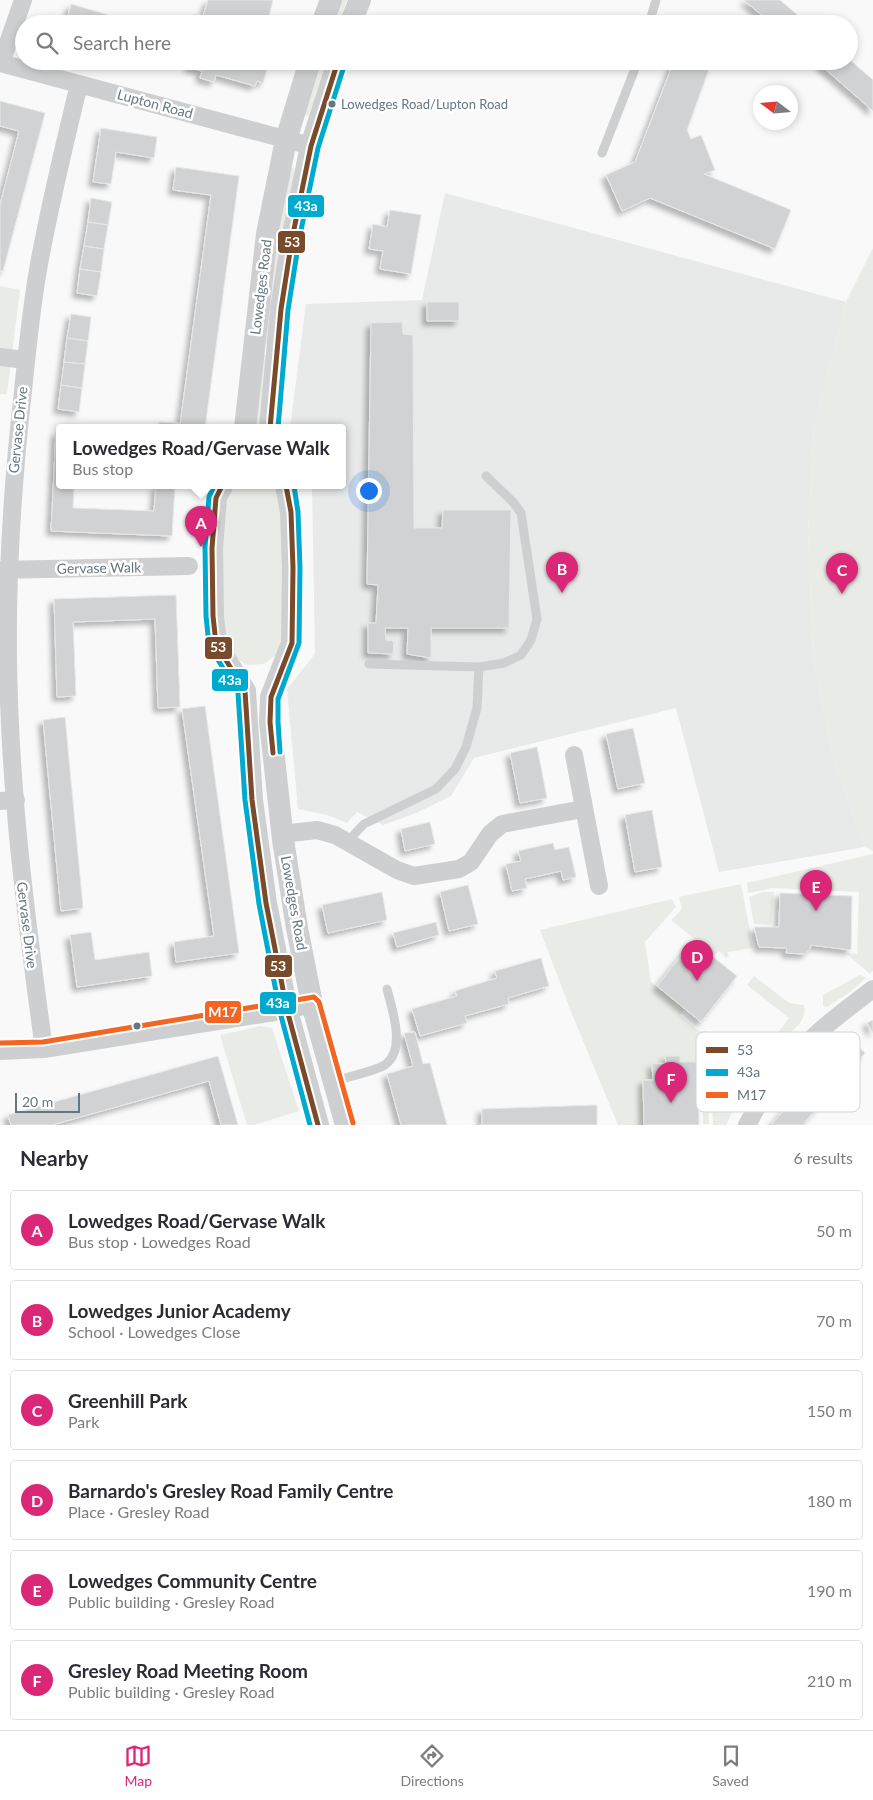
<!DOCTYPE html>
<meta charset="utf-8">
<style>
body{margin:0;font-family:Lato,sans-serif;background:#f7f7f7;color:#2b2b33}
.compass{position:absolute;left:753px;top:85px;width:45px;height:45px;border-radius:50%;background:#fff;box-shadow:0 2px 8px #0003;rotate:286deg}
.scale{position:absolute;left:15px;bottom:12px;width:65px;box-sizing:border-box;padding-left:5px;border:2px solid #657683;border-top:0;font-size:14px;line-height:18px;white-space:nowrap;color:#657683;-webkit-text-stroke:4px #fff;paint-order:stroke}
.you{position:absolute;left:368px;top:490px;width:18px;height:18px;margin:-12px;border:4px solid #fff;border-radius:50%;background:#1a73e8;box-shadow:0 0 0 8px #1a73e833}
.badge{display:grid;place-items:center;width:32px;height:32px;border-radius:50%;background:#db2777;color:#fff;font-size:16px;font-weight:700}
.pin{position:absolute;translate:-50% -41px;filter:drop-shadow(0 1px 2px #0008)}
.pin::after{content:'';position:absolute;top:26px;width:18px;height:15px;background:inherit;clip-path:polygon(0 0,100% 0,50% 100%)}
.popup{position:absolute;left:56px;top:424px;width:290px;height:65px;box-sizing:border-box;display:grid;place-content:center;border-radius:5px;background:#fff;filter:drop-shadow(0 1px 4px #0005);font-size:16px;white-space:nowrap;color:#7c7c81}
.popup b{font-size:19px;color:#2b2b33}
.popup::after{content:'';position:absolute;left:50%;top:100%;margin-left:-10px;border:10px solid transparent;border-top-color:#fff}
.list{margin:0;padding:0;list-style:none}
h2{display:flex;justify-content:space-between;align-items:center;height:65px;margin:0;padding:0 20px;font-size:21px}
h2 small{font-size:16px;font-weight:400;color:#7c7c81}
.list li{display:grid;grid-template-columns:32px 1fr auto;gap:15px;align-items:center;box-sizing:border-box;height:80px;margin:0 10px 10px;padding:0 10px;border:1px solid #e1e1e2;border-radius:5px}
.list b{display:block;font-size:19px;white-space:nowrap}
.list p{margin:0;font-size:16px;white-space:nowrap;color:#7c7c81}
.list em{font-size:16px;font-style:normal;color:#7c7c81}
.icon{flex:none;width:28px;height:28px;fill:none;stroke:currentColor;stroke-width:2;stroke-linecap:round;stroke-linejoin:round}
.map{position:relative;flex:none;width:873px;height:1125px;overflow:hidden}
.search{position:absolute;background:#fff;box-shadow:0 2px 8px #0003;left:15px;right:15px;top:15px;height:55px;display:flex;align-items:center;gap:12px;box-sizing:border-box;padding:0 18px;border-radius:28px;color:#7c7c81;font-size:19px}
.sheet{height:605px;background:#fff}
nav{display:flex;justify-content:space-around;align-items:center;box-sizing:border-box;height:70px;border-top:1px solid #e1e1e2;background:#fff;font-size:14px;color:#7c7c81}
nav a{display:grid;justify-items:center;gap:2px}
nav .on{color:#db2777}
.map>svg:first-child{display:block}
</style>
<div class="map">
<svg width="873" height="1125" viewBox="0 0 873 1125">
<defs>
<filter id="shadow"><feDropShadow dx="-4.5" dy="4.5" stdDeviation="2.5" flood-color="#0004"/></filter>
</defs>
<rect width="100%" height="100%" fill="#f9f9f9"/>
<!-- built -->
<path fill="#e8e9e9" d="M445,193L846,302L814,428L808,531L813,656L833,759L865,847L719,872L676,708L474,758L451,796L416,813L383,825L357,812L347,823L327,815L298,809L287,689L315,654L312,486H342V428H290L306,304L422,300Z"/>
<!-- green -->
<path fill="#e8ebe6" d="M340,0H347L338,24H331Z
M319,61H326L309,115L305,116L304,114Z
M291,167L294,168L295,172L269,343L266,344L272,252Z
M873,248V851L865,847L833,759L813,656L808,531L814,428L846,302Z
M0,286L20,290L7,394H0Z
M259,355H268L259,428H251Z
M233,486H274L280,507L283,559V634L276,655L264,664L246,665L233,655L225,633L221,558L224,510Z
M873,854V971L870,974L846,953L857,954L859,892L773,888L748,893L747,883Z
M741,884L753,948L727,952L729,956L726,958L719,951L714,955L671,920L682,909L679,897Z
M763,892H774L771,925L754,924L749,897Z
M672,899L676,907L645,942L651,982L685,1008L680,1015L699,1031H706L709,1124H703L701,1062H680V1056H666V1063L652,1064L653,1080H643L644,1125H618L572,1014L540,930Z
M860,975L866,978L850,992L827,1007L823,1006V995Z
M754,976L789,1003L804,1005C807,1021 795,1028 784,1038L778,1033L789,1018L747,985Z
M260,1026L272,1028L299,1111L254,1125H247L220,1035Z
M739,1097L726,1125H713L712,1098Z"/>
<!-- building -->
<path fill="#d0d2d3" stroke="#e8e8e8" filter="url(#shadow)" d="M208,0H273L267,24H191L194,14L203,16Z
M744,0H780L808,24H772Z
M71,4L139,24H66Z
M849,59L873,80V111L816,61H849Z
M189,61H267L269,62L263,83L257,81L255,86L216,75L214,82L200,78L202,71L188,67Z
M674,61H712L687,130L691,139L701,135L715,170L704,174L791,210L775,249L650,198L622,211L606,175L635,162Z
M0,101L45,113L3,271H0V205L19,131L0,126Z
M101,128L157,137L154,158L116,152L111,184L93,182Z
M176,167L239,176L205,428L180,425L211,195L173,190Z
M91,198L112,202L108,225L88,222Z
M390,210L421,215L411,274L380,269L383,251L369,249L373,224L387,227Z
M88,222L108,225L104,249L84,246Z
M84,246L104,249L101,272L80,269Z
M80,269L101,272L97,296L77,293Z
M427,302H459V321H427Z
M71,314L91,317L88,341L67,338Z
M402,322L403,334L413,335L414,528H442L443,510H511L509,628H431V658L407,654L408,628H385L386,640L394,641L393,654L368,653V623H376L378,585L367,584L371,323Z
M67,338L88,341L85,364L64,362Z
M64,362L85,364L82,388L61,385Z
M61,385L82,388L79,412L58,409Z
M159,422L178,423V428H158Z
M56,432H60V486H74L73,508L154,511L156,486H175L172,536L51,531Z
M176,595L180,707L158,708L155,619L73,622L76,696L57,697L54,599Z
M205,706L239,953L176,962L174,942L214,936L182,709Z
M65,717L83,908L61,911L43,720Z
M633,728L645,783L618,789L606,734Z
M537,747L547,798L520,803L510,753Z
M652,810L662,867L635,872L625,815Z
M430,822L435,844L405,851L401,829Z
M553,843L555,850L569,847L576,877L563,880L561,871L525,879L527,888L512,891L506,864L521,861L518,851Z
M468,885L478,924L449,931L440,892Z
M382,892L387,920L328,933L322,905Z
M780,893L852,896L851,950L811,945L810,949L805,954L786,953L787,948L759,947L754,927H779Z
M436,922L439,935L397,947L393,933Z
M91,932L95,960L149,952L152,976L77,987L70,935Z
M693,941L737,976L701,1022L657,986Z
M541,958L549,986L508,998L509,1004L465,1016L467,1023L420,1036L412,1009L457,996L455,991L497,978L495,971Z
M873,1020V1033L867,1023Z
M415,1032L423,1064L430,1063L447,1125H401L387,1074L413,1066L404,1033Z
M848,1037L865,1053L804,1123L806,1125H773L772,1124Z
M218,1056L238,1125H221L209,1081L52,1125H11L8,1115Z
M665,1056H680V1062H698L699,1125H644L643,1080H653L652,1064L666,1063Z
M597,1105V1125H479H482V1109Z"/>
<g fill="none" stroke-linecap="round" stroke-linejoin="round">
<!-- service -->
<path stroke="#cecfd0" stroke-width="9" d="M649,24L656,0
M602,153L638,61
M369,664L479,667L504,663L521,655L531,640L537,619L521,513L513,502L486,476
M347,842L364,824L436,789L455,769L466,747L477,708L479,667
M334,1081C346,1077 378,1071 386,1064C406,1049 392,1009 387,989"/>
<!-- minor -->
<path stroke="#cecfd0" stroke-width="18" d="M0,63L311,146
M1,63L23,0
M0,357L26,360
M0,570L189,566
M574,755L599,886
M0,801L16,800
M282,834L317,830L335,835L397,870L414,876L459,869L471,862L490,834L502,824L583,809
M44,1049C26,918 9,787 8,655C7,566 13,479 23,391C27,351 31,310 38,270C49,207 64,146 79,84
M0,1051L44,1049L287,1010L312,1004
M747,1125C755,1110 763,1095 773,1081C800,1044 837,1016 873,989"/>
<!-- tertiary -->
<path stroke="#cecfd0" stroke-width="22" d="M322,24L331,0
M350,24L360,0
M245,428L267,234L286,140L310,61
M270,428L281,309L292,239L311,146L338,61
M222,486L216,498L212,548L213,616L216,644L245,691L252,800L266,903L287,1010L318,1125
M286,486L291,512L293,568L292,643L271,697L270,722L283,840L297,928L312,1004L346,1125"/>
<defs>
<path id="bus-1" d="M270,428L281,309L292,239L311,146L338,61
M222,486L216,498L212,548L213,616L216,644L245,691L252,800L266,903L287,1010L318,1125
M273,753L270,722L271,697L292,643L293,568L291,512L286,486"/>
<path id="bus-2" d="M278,428L288,310L299,240L318,148L345,63
M214,486L209,497L205,547L206,616L209,645L238,693L245,800L259,904L280,1012L310,1125
M280,752L278,722V699L299,643L300,568L298,512L294,486"/>
<path id="bus-3" d="M0,1043L43,1042L314,997L319,1002L353,1123"/>
</defs>
<!-- bus-1 casing -->
<use href="#bus-1" stroke="#fff" stroke-width="9"/>
<!-- bus-2 casing -->
<use href="#bus-2" stroke="#fff" stroke-width="9"/>
<!-- bus-3 casing -->
<use href="#bus-3" stroke="#fff" stroke-width="9"/>
<!-- bus-1 -->
<use href="#bus-1" stroke="#7a4b2a" stroke-width="5"/>
<!-- bus-2 -->
<use href="#bus-2" stroke="#00a9ce" stroke-width="5"/>
<!-- bus-3 -->
<use href="#bus-3" stroke="#f26522" stroke-width="5"/>
</g>
<!-- markers -->
<g fill="#657683" stroke="#fff" stroke-width="2">
<circle cx="332" cy="104" r="4.5"/>
<circle cx="137" cy="1026" r="4.5"/>
</g>
<g text-anchor="middle" stroke-width="5" stroke-linejoin="round" paint-order="stroke">
<!-- bus labels -->
<g font-size="13" fill="#657683" stroke="#fff" text-anchor="start">
<text x="341" y="109">Lowedges Road/Lupton Road</text>
</g>
<!-- street labels -->
<g font-size="14" fill="#657683" stroke="#fff">
<text transform="translate(155 104) rotate(15)" y="5">Lupton Road</text>
<text transform="translate(261 287) rotate(-83)" y="5">Lowedges Road</text>
<text transform="translate(18 430) rotate(-84)" y="5">Gervase Drive</text>
<text transform="translate(99 568) rotate(-1)" y="5">Gervase Walk</text>
<text transform="translate(294 903) rotate(80)" y="5">Lowedges Road</text>
<text transform="translate(27 925) rotate(83)" y="5">Gervase Drive</text>
</g>
</g>
<!-- legend -->
<rect x="696" y="1032" width="164" height="80" rx="8" fill="#fff" stroke="#d1d6da" stroke-width="1"/>
<rect x="706" y="1047" width="22" height="6" fill="#7a4b2a"/>
<rect x="706" y="1069" width="22" height="7" fill="#00a9ce"/>
<rect x="706" y="1092" width="22" height="6" fill="#f26522"/>
<g font-size="14" fill="#657683">
<text x="737" y="1055">53</text>
<text x="737" y="1077">43a</text>
<text x="737" y="1100">M17</text>
</g>
<g stroke="#fff" stroke-width="2">
<rect x="287" y="194" width="38" height="24" rx="5" fill="#00a9ce"/>
<rect x="277" y="230" width="29" height="24" rx="5" fill="#7a4b2a"/>
<rect x="204" y="636" width="29" height="24" rx="5" fill="#7a4b2a"/>
<rect x="211" y="668" width="38" height="24" rx="5" fill="#00a9ce"/>
<rect x="264" y="954" width="29" height="24" rx="5" fill="#7a4b2a"/>
<rect x="259" y="991" width="38" height="24" rx="5" fill="#00a9ce"/>
<rect x="204" y="1000" width="38" height="24" rx="5" fill="#f26522"/>
</g>
<g font-size="14" text-anchor="middle" font-weight="bold" fill="#fff">
<text x="306" y="211">43a</text>
<text x="292" y="247">53</text>
<text x="218" y="652">53</text>
<text x="230" y="685">43a</text>
<text x="278" y="971">53</text>
<text x="278" y="1008">43a</text>
<text x="223" y="1017">M17</text>
</g>
</svg>
<svg class="compass" viewBox="-18 -18 36 36"><path d="M0-13l5 13h-10z" fill="#e53935"/><path d="M0 13l5-13h-10z" fill="#7c7c81"/></svg>
<div class="scale">20 m</div>
<div class="you"></div>
<div class="pin badge" style="left:201px;top:547px">A</div>
<div class="popup"><b>Lowedges Road/Gervase Walk</b>Bus stop</div>
<div class="pin badge" style="left:562px;top:593px">B</div>
<div class="pin badge" style="left:842px;top:594px">C</div>
<div class="pin badge" style="left:697px;top:981px">D</div>
<div class="pin badge" style="left:816px;top:911px">E</div>
<div class="pin badge" style="left:671px;top:1103px">F</div>
<div class="search"><svg class="icon" aria-label="search" viewBox="0 0 24 24"><circle cx="10" cy="10" r="6"/><path d="M15 15l6 6"/></svg>Search here</div>
</div>
<section class="sheet">
<h2>Nearby<small>6 results</small></h2>
<ul class="list">
<li><span class="badge">A</span><div><b>Lowedges Road/Gervase Walk</b><p>Bus stop · Lowedges Road</p></div><em>50 m</em></li>
<li><span class="badge">B</span><div><b>Lowedges Junior Academy</b><p>School · Lowedges Close</p></div><em>70 m</em></li>
<li><span class="badge">C</span><div><b>Greenhill Park</b><p>Park</p></div><em>150 m</em></li>
<li><span class="badge">D</span><div><b>Barnardo's Gresley Road Family Centre</b><p>Place · Gresley Road</p></div><em>180 m</em></li>
<li><span class="badge">E</span><div><b>Lowedges Community Centre</b><p>Public building · Gresley Road</p></div><em>190 m</em></li>
<li><span class="badge">F</span><div><b>Gresley Road Meeting Room</b><p>Public building · Gresley Road</p></div><em>210 m</em></li>
</ul>
</section>
<nav>
<a class="on"><svg class="icon" aria-label="map" viewBox="0 0 24 24"><path d="M3 6l6-2 6 2 6-2v14l-6 2-6-2-6 2zM9 4v14M15 6v14"/></svg>Map</a>
<a><svg class="icon" aria-label="directions" viewBox="0 0 24 24"><path d="M12 3l9 9-9 9-9-9zM9 14v-3h6M13 9l2 2-2 2"/></svg>Directions</a>
<a><svg class="icon" aria-label="saved" viewBox="0 0 24 24"><path d="M7 4h10v16l-5-4-5 4z"/></svg>Saved</a>
</nav>
